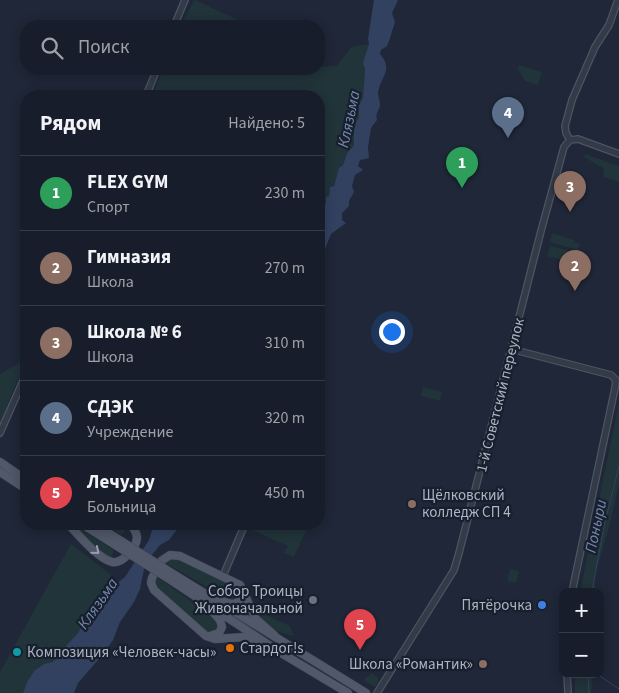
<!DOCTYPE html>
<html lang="ru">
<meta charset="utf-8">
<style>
body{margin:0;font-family:"Source Sans 3",sans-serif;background:#242a36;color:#f1f3f6}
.controls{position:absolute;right:15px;bottom:15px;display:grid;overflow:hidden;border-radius:10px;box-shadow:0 2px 12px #0003}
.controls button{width:45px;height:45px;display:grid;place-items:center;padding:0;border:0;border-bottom:1px solid #363b47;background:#171d2a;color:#f1f3f6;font:25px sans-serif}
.you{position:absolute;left:391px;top:331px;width:18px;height:18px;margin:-12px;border:4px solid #fff;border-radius:50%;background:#1a73e8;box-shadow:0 0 0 8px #1a73e833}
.badge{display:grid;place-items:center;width:32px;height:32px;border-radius:50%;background:#7ca1fc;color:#fff;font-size:16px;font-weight:700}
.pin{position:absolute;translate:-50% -41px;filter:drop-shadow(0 1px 2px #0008)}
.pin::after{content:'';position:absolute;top:26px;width:18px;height:15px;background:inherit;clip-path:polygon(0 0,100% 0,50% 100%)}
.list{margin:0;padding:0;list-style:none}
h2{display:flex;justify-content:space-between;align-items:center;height:65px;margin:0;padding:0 20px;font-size:21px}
h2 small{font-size:16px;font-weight:400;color:#9ea2a8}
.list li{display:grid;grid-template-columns:32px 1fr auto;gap:15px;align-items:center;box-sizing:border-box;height:75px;padding:0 20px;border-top:1px solid #363b47}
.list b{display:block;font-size:19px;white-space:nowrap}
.list p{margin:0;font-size:16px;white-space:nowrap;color:#9ea2a8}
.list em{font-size:16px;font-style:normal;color:#9ea2a8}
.icon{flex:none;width:28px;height:28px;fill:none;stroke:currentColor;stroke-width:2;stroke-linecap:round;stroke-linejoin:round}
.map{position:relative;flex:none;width:619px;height:693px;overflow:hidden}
.search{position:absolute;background:#171d2a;box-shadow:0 2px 12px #0003;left:20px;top:20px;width:305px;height:55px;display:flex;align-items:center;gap:12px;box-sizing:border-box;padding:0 18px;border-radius:20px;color:#9ea2a8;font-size:19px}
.panel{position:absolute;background:#171d2a;box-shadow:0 2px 12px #0003;left:20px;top:90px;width:305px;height:440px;border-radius:20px}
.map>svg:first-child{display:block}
</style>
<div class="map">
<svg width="619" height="693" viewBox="0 0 619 693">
<rect width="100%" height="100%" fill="#1f2738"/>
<!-- green -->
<path fill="#213439" d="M194,0H195L251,26H181Z
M369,44L366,56L363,98L359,120L354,130V145L347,153L343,165L339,168L335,183L329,191V196L319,212V96H152L163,69H319V67L337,66L351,47Z
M519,65L542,72L538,85L525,81L518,70Z
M585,154L619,166V182L604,177L603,168L584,157Z
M552,233L574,240V242L580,244L578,250L550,242Z
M550,246L578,253L577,256L570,255L569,262L547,256Z
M26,359V360L0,423V374Z
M423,387L442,392L440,401L421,396Z
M619,402V484L611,520L594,579L596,592H580Z
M72,524L114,550L112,556L108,558L99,551Z
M104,524H123L129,527L121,535Z
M255,524H274L276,528L278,529L282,528L284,524H309L294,557L284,553L288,546L252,530Z
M71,544L109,573L117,584L101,596L77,634L64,648L53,662L38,667L27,682L23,693H0V672Z
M172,558L179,560L229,583L236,588L238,595L233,599L225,597L165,563Z
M510,569L519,571L516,583L507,581Z
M156,576L214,618L218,624L217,629L209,633L205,631L158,589L155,582Z
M253,609L290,626L294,636C274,632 264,625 253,609Z
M227,612H228L335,679L317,670Z
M372,673L378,678V683L375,687L363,680Z
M575,674H593L591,693H575Z"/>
<!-- water -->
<path fill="#324160" d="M374,0H398L392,13L395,22L389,41L387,46L381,50L380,54C394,70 380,77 378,93C378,97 380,101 380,105C379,111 375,113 377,120L371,128L368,147L369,158L360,160L358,166L363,170L355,175L352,186L354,192L349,201V206L342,213V220L346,223L331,234L319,264V213L326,202V197L329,196L330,187L334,186L339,168L343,165L347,153L354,145V130L357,120L359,119V105L363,98L365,69L363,63L369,44L368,39Z
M154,524H181L169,540L160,545L151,556L144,569L140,589L134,602L120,622L113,640L104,653L78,683L74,693H23L27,682L35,670L44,664L53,662L64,648L77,634L101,596L125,577L149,540Z"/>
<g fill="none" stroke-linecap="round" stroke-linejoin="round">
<!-- stream -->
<path stroke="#324160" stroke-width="1" d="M592,592L604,526L619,466
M588,674L589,693
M597,674L619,689"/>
<defs>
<path id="minor" d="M174,26L185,0
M146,96L157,69
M570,140L566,133L565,126L572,100L595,47L609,25L618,0
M570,140L578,139L619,154
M511,349L611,375L616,380L615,388L572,592
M0,433L26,374
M223,576L245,524
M567,674L568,692
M377,693L454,570L459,553L541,231L564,147L570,140"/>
<path id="major" d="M0,462L26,480
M0,472L26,489
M68,524C79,535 97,558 112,562C123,564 137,547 137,537C136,531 133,527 129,524
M82,524L117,546
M94,524L121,541
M170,572L366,693
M166,577L281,653L348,693
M222,601L232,604L237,603L242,596L239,590
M210,636L219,633L222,627L220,620L212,611
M269,645L244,637L215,639L206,636L154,590L151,583L152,578L161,561L170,555L180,556L240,585L256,619L275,636"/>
</defs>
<!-- minor casing -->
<use href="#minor" stroke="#4d5463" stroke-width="8"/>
<!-- major casing -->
<use href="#major" stroke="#3c4352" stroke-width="9"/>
<!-- minor -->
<use href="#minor" stroke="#333a48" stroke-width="5.5"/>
<!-- major -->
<use href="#major" stroke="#505869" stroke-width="8"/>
<defs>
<path id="major-bridge" d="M121,541L170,572
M117,546L166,577"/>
</defs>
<!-- major-bridge casing -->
<use href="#major-bridge" stroke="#3c4352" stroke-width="9" stroke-linecap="butt"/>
<!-- major-bridge -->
<use href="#major-bridge" stroke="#505869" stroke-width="8"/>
</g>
<!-- one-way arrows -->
<defs><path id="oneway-chevron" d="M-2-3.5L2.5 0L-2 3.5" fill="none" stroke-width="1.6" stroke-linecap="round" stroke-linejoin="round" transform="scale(1.25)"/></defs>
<use stroke="#969dae" href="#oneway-chevron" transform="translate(96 551) rotate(40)"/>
<!-- markers -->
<g fill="#8d6e63" stroke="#181f2d" stroke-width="2">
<circle cx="412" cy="504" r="5"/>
<circle cx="483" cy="664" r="5"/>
</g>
<circle fill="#6b7280" stroke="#181f2d" stroke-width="2" cx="313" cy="600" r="5"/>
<circle fill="#3f7fe0" stroke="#181f2d" stroke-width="2" cx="542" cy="605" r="5"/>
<circle fill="#e8710a" stroke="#181f2d" stroke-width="2" cx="230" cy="648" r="5"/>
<circle fill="#0f9aa8" stroke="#181f2d" stroke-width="2" cx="17" cy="652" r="5"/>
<g text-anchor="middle" stroke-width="4.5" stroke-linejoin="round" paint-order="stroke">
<!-- street labels -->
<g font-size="15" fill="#adb4c5" stroke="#181f2d">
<text transform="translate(500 395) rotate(-76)" y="5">1-й Советский переулок</text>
</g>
<!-- poi labels -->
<g font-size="15" fill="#adb4c5" stroke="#181f2d" text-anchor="start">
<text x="422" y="500">Щёлковский<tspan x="422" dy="17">колледж СП 4</tspan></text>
<text x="303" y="596" text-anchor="end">Собор Троицы<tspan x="303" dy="17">Живоначальной</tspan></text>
<text x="532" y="610" text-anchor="end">Пятёрочка</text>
<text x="240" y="653">Стардог!s</text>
<text x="27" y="657">Композиция «Человек-часы»</text>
<text x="473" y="669" text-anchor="end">Школа «Романтик»</text>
</g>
<!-- water labels -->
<g font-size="16" font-style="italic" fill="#7487af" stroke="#181f2d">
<text transform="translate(348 119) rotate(-78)" y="6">Клязьма</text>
<text transform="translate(595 526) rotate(-78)" y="6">Поныри</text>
<text transform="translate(97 603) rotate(-55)" y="6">Клязьма</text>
</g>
</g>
</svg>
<div class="controls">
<button>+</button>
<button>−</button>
</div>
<div class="you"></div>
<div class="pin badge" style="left:462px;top:188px;background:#2e9e5b">1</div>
<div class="pin badge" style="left:575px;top:291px;background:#8d6e63">2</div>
<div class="pin badge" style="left:570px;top:212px;background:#8d6e63">3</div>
<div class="pin badge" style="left:508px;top:138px;background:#5c6f8a">4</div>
<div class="pin badge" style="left:360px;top:650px;background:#e0444e">5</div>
<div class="search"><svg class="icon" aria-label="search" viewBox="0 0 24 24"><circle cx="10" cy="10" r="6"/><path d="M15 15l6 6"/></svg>Поиск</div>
<section class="panel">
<h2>Рядом<small>Найдено: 5</small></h2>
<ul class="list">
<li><span class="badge" style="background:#2e9e5b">1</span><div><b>FLEX GYM</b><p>Спорт</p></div><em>230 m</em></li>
<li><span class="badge" style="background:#8d6e63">2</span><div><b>Гимназия</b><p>Школа</p></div><em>270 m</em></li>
<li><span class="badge" style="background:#8d6e63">3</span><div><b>Школа № 6</b><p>Школа</p></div><em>310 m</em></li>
<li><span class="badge" style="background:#5c6f8a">4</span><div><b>СДЭК</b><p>Учреждение</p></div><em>320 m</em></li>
<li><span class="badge" style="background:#e0444e">5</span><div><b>Лечу.ру</b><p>Больница</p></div><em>450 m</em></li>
</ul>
</section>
</div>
